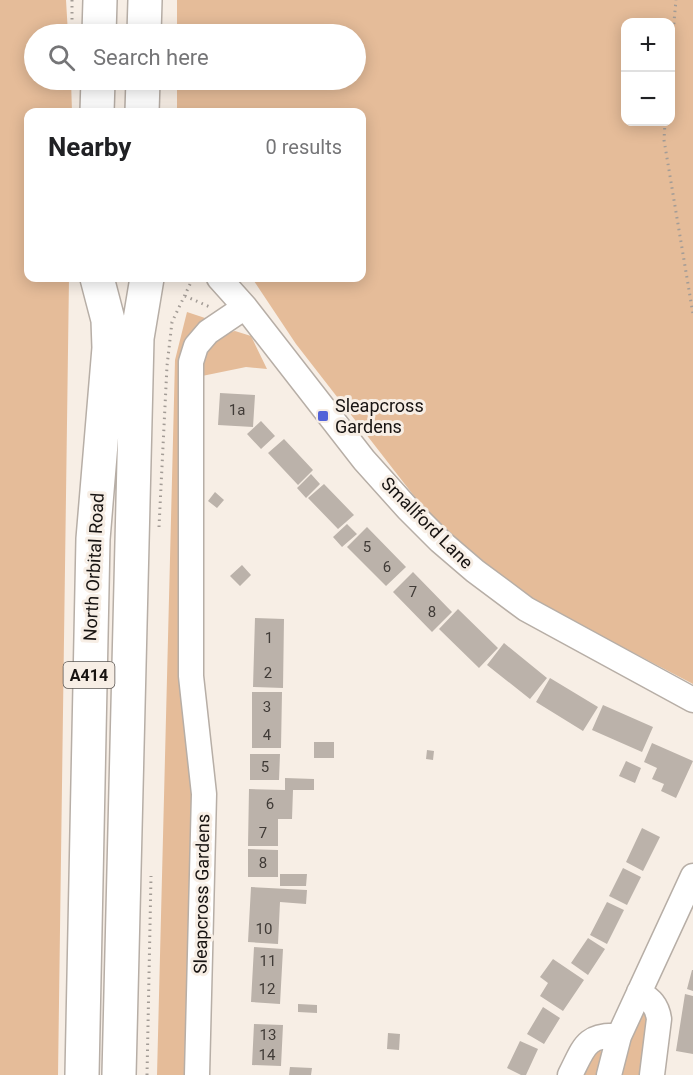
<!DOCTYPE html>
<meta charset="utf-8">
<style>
body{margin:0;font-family:Roboto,sans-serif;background:#f6f6f6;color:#202124}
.controls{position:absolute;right:18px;top:18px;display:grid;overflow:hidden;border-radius:12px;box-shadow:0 3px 15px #0003}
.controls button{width:54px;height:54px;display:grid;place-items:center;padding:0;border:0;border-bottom:2px solid #e0e0e0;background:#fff;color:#202124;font:30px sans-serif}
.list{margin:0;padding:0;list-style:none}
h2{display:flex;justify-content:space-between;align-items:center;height:78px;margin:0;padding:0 24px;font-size:26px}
h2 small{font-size:20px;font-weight:400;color:#757577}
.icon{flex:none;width:33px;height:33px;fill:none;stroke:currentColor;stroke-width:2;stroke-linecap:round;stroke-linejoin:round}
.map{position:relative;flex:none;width:693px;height:1075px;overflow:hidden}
.search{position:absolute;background:#fff;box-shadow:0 3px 15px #0003;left:24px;top:24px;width:342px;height:66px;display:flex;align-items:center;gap:15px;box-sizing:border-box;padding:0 21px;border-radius:33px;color:#757577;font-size:22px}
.panel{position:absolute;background:#fff;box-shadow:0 3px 15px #0003;left:24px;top:108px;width:342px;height:174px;border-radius:12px}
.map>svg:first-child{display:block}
</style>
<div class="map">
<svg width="693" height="1075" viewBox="0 0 693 1075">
<rect width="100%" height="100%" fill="#f7eee5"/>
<!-- green -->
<path fill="#e5bc99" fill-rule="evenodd" d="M0,0H66L68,34H34V80H71L72,112H28V278H69L58,1075H0Z
M177,0H693V684L523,595L463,549L428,514L296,344L252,278H362V112H177V80H356V34H177ZM626,22H670V122H626Z
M187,312L208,319L191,345L196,795L190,1075H157L175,360Z
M235,331L251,336L267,369L246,367L202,376C201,351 209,336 235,331Z
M651,1007L644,1075H619L640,1009Z
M600,1050L604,1056L600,1075H577L586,1058Z"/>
<!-- building -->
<path fill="#bbb2aa" d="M220,393L255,395L253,427L218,425Z
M261,421L275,436L261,449L247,434Z
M284,439L313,470L298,485L268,453Z
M311,474L320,484L306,498L297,488Z
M324,484L354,515L338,529L308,498Z
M215,492L224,500L217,508L208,501Z
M347,524L357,534L342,547L333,537Z
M367,527L406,567L386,586L347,547Z
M242,565L251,575L240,586L230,576Z
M413,572L452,612L432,632L393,592Z
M458,609L498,648L479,668L439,629Z
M255,618L284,619L283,688L253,687Z
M504,643L547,678L530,699L487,665Z
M550,678L598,707L583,731L536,702Z
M252,692H282L281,748H252Z
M603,705L653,727L642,752L592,730Z
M314,742H334V758H314Z
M652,743L693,761L676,798L661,791L664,784L652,779L657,768L644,762Z
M427,750L434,751L433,760L426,759Z
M250,754H280L279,780H250Z
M626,761L641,768L635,783L619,776Z
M285,778L314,779V790H293L292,819H278V846H248L249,789L285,790Z
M642,828L660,837L643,871L626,862Z
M248,849L278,850V877H248Z
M623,868L641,877L627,905L609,896Z
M280,874H307L306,886H280Z
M251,887L307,890L306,904L280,902L278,944L248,942Z
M607,902L624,910L607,944L590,935Z
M588,938L605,949L588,975L571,963Z
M254,947L283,949L280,1004L251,1002Z
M553,959L584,980L563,1011L540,996L548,983L540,977Z
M692,970H693V991L687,989Z
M685,994L693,996V1054L676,1051Z
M298,1004L317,1005V1013L298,1012Z
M543,1007L560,1018L544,1044L527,1034Z
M254,1024L283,1025L281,1066L252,1065Z
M388,1033L400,1034L399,1050L387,1049Z
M520,1041L538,1049L526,1075H521L507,1068Z
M290,1067L312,1068L311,1075H289Z"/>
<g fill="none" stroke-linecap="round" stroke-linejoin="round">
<defs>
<path id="minor" d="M219,278L245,307L364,460L408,509L440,541L475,571L526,609L693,700
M639,992C651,1000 657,1005 659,1019L652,1075
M197,1075L204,794L191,676V362L196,346L208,332L245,307
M570,1075C584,1048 585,1034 619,1036
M609,1075L619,1036L693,876"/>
<path id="highway" d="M99,34L100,0
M144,34L145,0
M97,112L98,80
M142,112L143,80
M82,1075L93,539L109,348L108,320L97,278
M119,1075L137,338L147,278"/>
</defs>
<!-- minor casing -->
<use href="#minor" stroke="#b7aea6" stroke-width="27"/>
<!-- highway casing -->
<use href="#highway" stroke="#b7aea6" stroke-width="36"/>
<!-- path -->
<path stroke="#a39c96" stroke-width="3" stroke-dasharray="1.5 4.5" stroke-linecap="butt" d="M72,0V34
M670,66L676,0
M665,122L664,140L693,314
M185,296L210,307
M159,527L167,366L172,322L193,278
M147,1075L151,876"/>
<!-- minor -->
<use href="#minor" stroke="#fff" stroke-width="24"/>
<!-- highway -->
<use href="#highway" stroke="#fff" stroke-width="33"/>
</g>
<!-- markers -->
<rect fill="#5262d8" stroke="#f7eee5" stroke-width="2" x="317" y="410" width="12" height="12" rx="3"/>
<g text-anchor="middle" stroke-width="6" stroke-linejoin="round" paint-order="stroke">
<!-- number labels -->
<g font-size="15" fill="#403b37">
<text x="237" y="415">1a</text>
<text x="367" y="552">5</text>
<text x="387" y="572">6</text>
<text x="413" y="597">7</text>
<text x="432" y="617">8</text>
<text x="269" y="643">1</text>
<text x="268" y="678">2</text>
<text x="267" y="712">3</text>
<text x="267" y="740">4</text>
<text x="265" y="772">5</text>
<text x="270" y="809">6</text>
<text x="263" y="838">7</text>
<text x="263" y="868">8</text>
<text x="264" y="934">10</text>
<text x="268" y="966">11</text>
<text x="267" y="994">12</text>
<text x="268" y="1040">13</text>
<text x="267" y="1060">14</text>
</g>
<!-- shield labels -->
<rect fill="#f7eee5" stroke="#5a5551" stroke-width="1.5" x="63.5" y="662" width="51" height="26" rx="4.5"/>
<g font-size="16" font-weight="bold" fill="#171311">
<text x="89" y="681">A414</text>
</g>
<!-- poi labels -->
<g font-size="18" fill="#171311" stroke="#f7eee5" text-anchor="start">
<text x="335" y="412">Sleapcross<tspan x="335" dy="21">Gardens</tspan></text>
</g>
<!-- street labels -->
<g font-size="18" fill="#171311" stroke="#f7eee5">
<text transform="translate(427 523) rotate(45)" y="6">Smallford Lane</text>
<text transform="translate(94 567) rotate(-87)" y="6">North Orbital Road</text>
<text transform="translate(202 894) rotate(-89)" y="6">Sleapcross Gardens</text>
</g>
</g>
</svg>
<div class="controls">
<button>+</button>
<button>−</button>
</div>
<div class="search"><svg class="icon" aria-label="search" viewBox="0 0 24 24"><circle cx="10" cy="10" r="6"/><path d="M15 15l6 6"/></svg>Search here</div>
<section class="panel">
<h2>Nearby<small>0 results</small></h2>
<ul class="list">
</ul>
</section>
</div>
